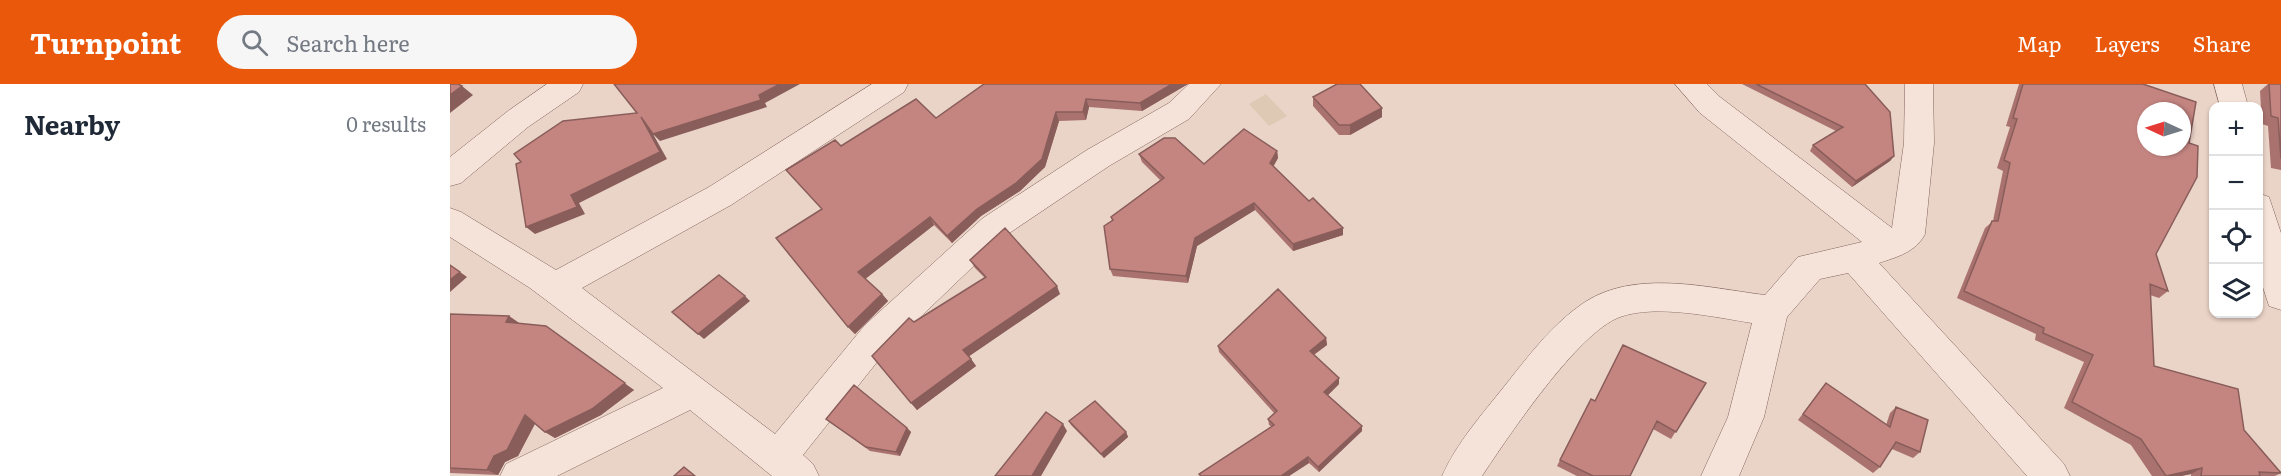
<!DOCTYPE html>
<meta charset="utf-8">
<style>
body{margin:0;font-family:Literata,serif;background:#f6f6f7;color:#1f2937}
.controls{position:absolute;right:18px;top:18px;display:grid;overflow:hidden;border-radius:12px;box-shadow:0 2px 4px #0004}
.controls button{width:54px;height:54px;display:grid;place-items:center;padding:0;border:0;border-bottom:2px solid #e0e1e3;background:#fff;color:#1f2937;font:30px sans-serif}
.compass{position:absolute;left:1687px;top:18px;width:54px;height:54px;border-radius:50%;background:#fff;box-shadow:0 2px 4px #0004;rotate:274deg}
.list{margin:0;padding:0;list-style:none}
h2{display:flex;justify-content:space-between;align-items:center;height:78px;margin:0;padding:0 24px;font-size:26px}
h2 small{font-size:20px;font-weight:400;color:#747a83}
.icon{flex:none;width:33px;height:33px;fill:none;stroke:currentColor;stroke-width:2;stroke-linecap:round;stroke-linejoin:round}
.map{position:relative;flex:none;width:1831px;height:392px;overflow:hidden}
header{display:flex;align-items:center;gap:36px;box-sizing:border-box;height:84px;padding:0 30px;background:#ea580c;color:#fff}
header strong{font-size:28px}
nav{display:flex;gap:33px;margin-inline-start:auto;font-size:21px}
.search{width:420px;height:54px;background:#f6f6f7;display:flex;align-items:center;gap:15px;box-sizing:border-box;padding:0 21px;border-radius:33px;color:#747a83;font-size:22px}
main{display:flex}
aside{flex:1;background:#fff}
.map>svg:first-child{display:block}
</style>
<header>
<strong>Turnpoint</strong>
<div class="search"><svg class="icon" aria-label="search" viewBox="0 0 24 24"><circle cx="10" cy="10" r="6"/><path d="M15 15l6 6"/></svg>Search here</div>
<nav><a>Map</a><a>Layers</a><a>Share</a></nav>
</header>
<main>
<aside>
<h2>Nearby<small>0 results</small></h2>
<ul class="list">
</ul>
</aside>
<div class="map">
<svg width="1831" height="392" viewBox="0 0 1831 392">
<rect width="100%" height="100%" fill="#ead3c7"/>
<!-- farmland -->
<path fill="#dec9b5" d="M816,10L837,32L819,42L799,20Z"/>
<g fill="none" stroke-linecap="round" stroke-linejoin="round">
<defs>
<path id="minor" d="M97,0H133L129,8L78,43L11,99L0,102V73L58,27Z
M422,0H458L454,8L281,121L132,204L325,350L415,241L533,134L637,66L719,19L739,0H771L739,35L659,82L555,152L439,263L353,371L363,380L369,392H322L240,326L107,392H50L56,380L213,304L80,204L0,153V124L11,128L106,186L259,103Z
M1225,0H1257L1270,13L1442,144L1454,59L1455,0H1483L1484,59L1475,150C1466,168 1447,173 1429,179L1614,380L1620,392H1577L1398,189L1370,195L1337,233L1314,333L1289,392H1251L1278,333L1302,239C1264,233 1206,220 1170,233C1128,248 1058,353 1032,392H992C1007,358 1034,328 1057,299C1079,271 1103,240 1132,220C1184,184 1258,204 1315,211L1348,173L1412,158L1250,29Z
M1764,0H1792L1798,22H1770Z
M1808,109L1819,113L1831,149V226L1819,222L1808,188Z"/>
</defs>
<!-- minor casing -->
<use href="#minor" stroke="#83655e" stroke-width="1"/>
<!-- minor -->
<use href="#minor" fill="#f5e3d9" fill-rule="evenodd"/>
</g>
<!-- wall -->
<path fill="#a9726f" d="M534,0H738L692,27L639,23L636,36L609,37L595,83L570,107L531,132L502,159L484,141L415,195L432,210L438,217L405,250L398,243L372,125L336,86L391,62L486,34Z
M1292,0H1415L1444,72L1440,77L1402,103L1360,67L1363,61L1386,47Z
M1569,0H1693L1706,170L1718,207L1709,214L1700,211L1704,282L1794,346L1831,389L1825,392H1741V390L1731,392H1702L1681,361L1614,324L1634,278L1585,256L1586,250L1507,214L1535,144L1543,137L1553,87L1547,84L1560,43L1556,42Z
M1818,0H1831V86L1821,84L1818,42L1812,40L1810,7Z
M863,13L932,24V33L900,51H889L863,22Z
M827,67L828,74L823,82L893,151L843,167L805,126L747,162L738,199L663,192L660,185L662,136L661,133L710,96L692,78L689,70L754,80Z
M520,176L610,210L519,272L526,282L467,326L461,319L535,194L525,184Z
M0,230L59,232L69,239L184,306L151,331L105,354L95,348L85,339L68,372L55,378L48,391L0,389Z
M876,254L877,261L864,271L889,294V300L878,311L912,342V347L869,388L859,379L839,392H750L749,390L822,343L819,341L818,335L824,329L769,268L768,262Z
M1256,299L1221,355L1203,345L1180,392H1127L1107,382L1110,376L1145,317Z
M1376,299L1436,341L1440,329L1446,323L1470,368L1463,374L1442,365L1430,383L1423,389L1348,336Z
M376,335L457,344L461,348L450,372L420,367Z
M619,337L676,348L678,353L654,374L621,341Z"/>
<!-- shaded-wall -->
<path fill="#895d5a" d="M330,0H350L315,19L317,23L210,57L203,50L309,11Z
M722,0H738L692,27L690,19Z
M12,2L23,11L0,29V11Z
M636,15L639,23L636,36L633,28Z
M932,24V33L900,51V41Z
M606,28L609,37L595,83L570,107L531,132L502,159L497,152L527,125Z
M191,33L198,41L217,75L129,119L135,130L85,150L76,143Z
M827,67L828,74L821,87L820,79Z
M1444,72L1440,77L1402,103L1406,97Z
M804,119L805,126L747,162L738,199L736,192L745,154Z
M480,133L484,141L414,196L408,188Z
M893,144V151L843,167V160Z
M10,188L17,193L0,208V196Z
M607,202L610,210L518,273L513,266Z
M432,210L438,217L405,250L398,243Z
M295,212L300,217L254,255L248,250Z
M59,232L69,239L56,238Z
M106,249L184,306L151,331L105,354L95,348Z
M876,254L877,261L860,273V267Z
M521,275L526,282L467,326L461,319Z
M889,294V300L875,314L874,308Z
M75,331L86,338L68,372L55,378L48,391L37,386L44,372Z
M613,340L617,347L591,392H582Z
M912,342V347L869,388L868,383Z
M457,344L461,348L450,372L446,368Z
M676,348L678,353L654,374L651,370Z
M858,373L859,379L839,392H831Z
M1752,384L1741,390L1731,392H1716Z"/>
<!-- building -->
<path fill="#c48581" stroke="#895d5a" stroke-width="1.5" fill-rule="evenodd" d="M0,0H8L12,2L0,11Z
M164,0H330L309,11L311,16L203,50L191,33L210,68L121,111L127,123L76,143L66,80L71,78L64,70L113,37L187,29Z
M534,0H722L690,19L636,15L633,28H606L592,75L566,99L527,125L497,152L480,133L408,188L432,210L398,243L326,154L372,125L336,86L385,56L391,62L466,15L486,34Z
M887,0H910L932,24L900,41H889L863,13Z
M1306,0H1415L1440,28L1444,72L1406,97L1363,61L1393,43Z
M1573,0H1693L1746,18L1739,59L1748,62L1747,93L1706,170L1718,207L1700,200L1704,282L1788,305L1794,346L1831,389L1809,388L1810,392H1751L1752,384L1716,392L1691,355L1622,318L1643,271L1593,249L1594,244L1514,207L1542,137H1548L1560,79L1554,76L1567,35L1563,34ZM1696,27H1732V63H1696Z
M1819,0H1831V75L1828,34L1821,32Z
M794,45L827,67L820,79L859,117L863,114L893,144L843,160L804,119L745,154L736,192L660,185L654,142L663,136L661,133L714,94L689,70L714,54H725L754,80Z
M555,144L607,202L513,266L521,275L461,319L422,272L459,234L464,238L536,193L520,176Z
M0,181L10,188L0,196Z
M269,191L295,212L248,250L222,228Z
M828,205L876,254L860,267L889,294L874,308L912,342L868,383L858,373L831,392H751L749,390L824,341L818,335L827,327L768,262Z
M0,230L59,232L56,238L96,242L175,299L142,325L95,348L75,331L57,366L44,372L37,386L0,384Z
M1173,261L1256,299L1226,348L1207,337L1180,392H1143L1110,376L1141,315L1145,317Z
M1376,299L1440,343L1446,323L1478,336L1470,368L1446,358L1430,383L1353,330Z
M404,301L457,344L446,368L416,363L376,335Z
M645,317L676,348L651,370L619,337Z
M596,328L613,340L582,392H545Z
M234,383L245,392H224Z"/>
</svg>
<div class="controls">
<button>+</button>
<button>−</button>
<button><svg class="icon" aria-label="locate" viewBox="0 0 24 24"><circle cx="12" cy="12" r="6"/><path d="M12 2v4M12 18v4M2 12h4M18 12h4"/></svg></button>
<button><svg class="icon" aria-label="layers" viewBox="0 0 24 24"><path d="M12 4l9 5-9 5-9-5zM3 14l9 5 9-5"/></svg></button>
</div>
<svg class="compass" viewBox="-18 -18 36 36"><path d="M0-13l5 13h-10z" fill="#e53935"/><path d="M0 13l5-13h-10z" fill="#747a83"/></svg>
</div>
</main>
